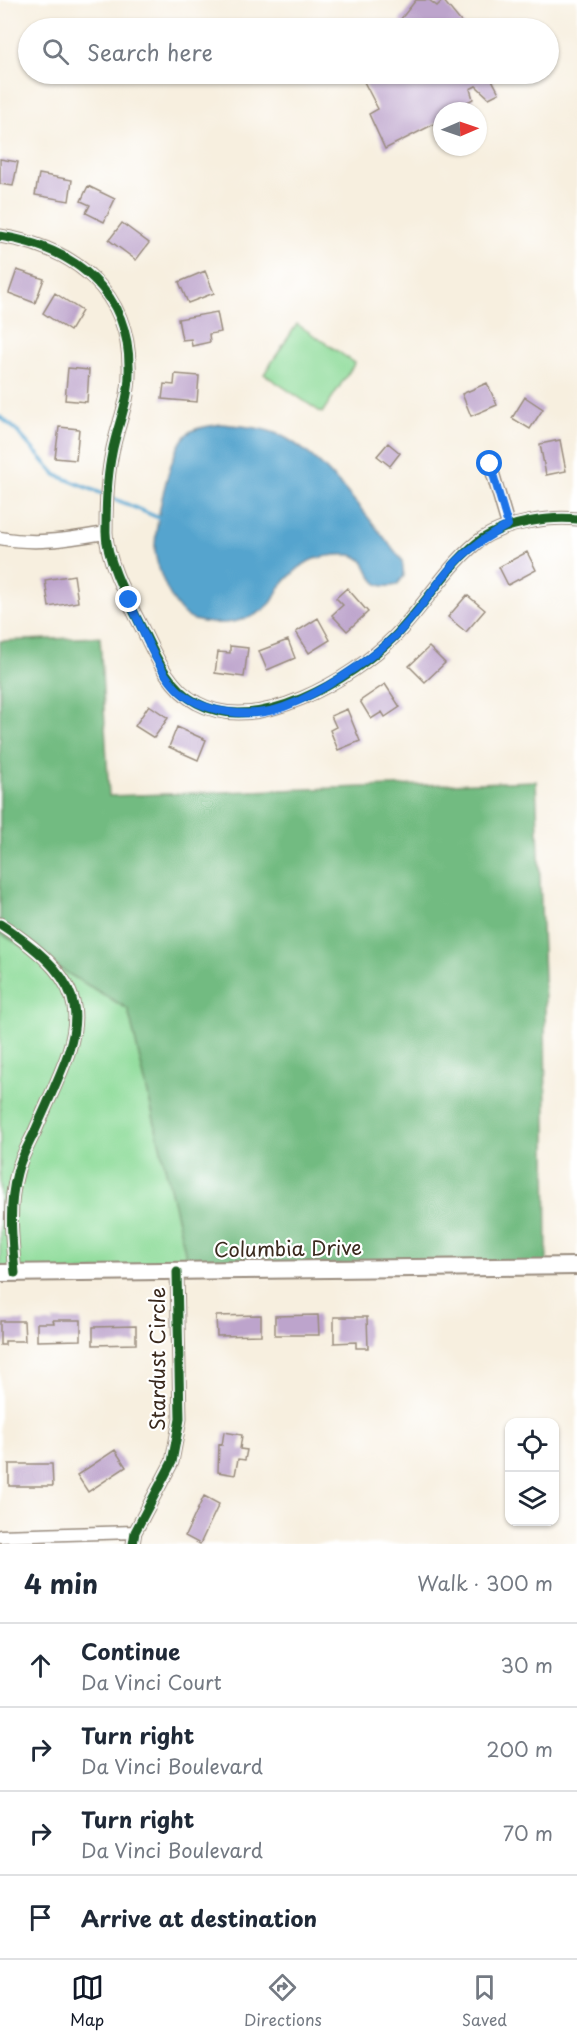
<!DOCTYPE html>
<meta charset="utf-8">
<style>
body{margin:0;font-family:"Playpen Sans",sans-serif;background:#f2f2f3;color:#1f2937}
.controls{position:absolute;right:18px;bottom:18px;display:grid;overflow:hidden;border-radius:12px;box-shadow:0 2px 4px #0004}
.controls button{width:54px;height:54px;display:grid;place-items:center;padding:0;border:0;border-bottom:2px solid #e0e1e3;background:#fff;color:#1f2937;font:30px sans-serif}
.compass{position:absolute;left:433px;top:102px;width:54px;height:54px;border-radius:50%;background:#fff;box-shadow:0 2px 4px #0004;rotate:88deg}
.stop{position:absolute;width:18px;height:18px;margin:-14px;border:4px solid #1a73e8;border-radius:50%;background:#fff}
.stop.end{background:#1a73e8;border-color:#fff;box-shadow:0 2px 6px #0008}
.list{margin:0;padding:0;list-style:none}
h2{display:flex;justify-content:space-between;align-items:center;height:78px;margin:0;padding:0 24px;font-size:26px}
h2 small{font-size:20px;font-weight:400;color:#747a83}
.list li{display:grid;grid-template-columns:39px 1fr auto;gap:18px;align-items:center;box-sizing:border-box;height:84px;padding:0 24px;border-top:2px solid #e0e1e3}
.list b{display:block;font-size:22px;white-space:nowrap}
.list p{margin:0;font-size:20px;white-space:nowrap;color:#747a83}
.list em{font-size:20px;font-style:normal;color:#747a83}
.icon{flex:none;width:33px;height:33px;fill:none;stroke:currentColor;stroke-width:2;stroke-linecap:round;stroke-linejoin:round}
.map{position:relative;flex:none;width:577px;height:1544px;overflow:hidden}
.search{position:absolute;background:#fff;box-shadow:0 2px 4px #0004;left:18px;right:18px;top:18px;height:66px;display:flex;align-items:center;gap:15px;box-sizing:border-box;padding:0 21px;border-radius:33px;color:#747a83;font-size:22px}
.sheet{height:414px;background:#fff}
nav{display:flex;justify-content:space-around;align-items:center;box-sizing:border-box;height:84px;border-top:2px solid #e0e1e3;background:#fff;font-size:16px;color:#747a83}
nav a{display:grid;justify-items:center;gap:3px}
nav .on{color:#111827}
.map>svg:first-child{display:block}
</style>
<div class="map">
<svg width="577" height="1544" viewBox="0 0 577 1544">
<rect width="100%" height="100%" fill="#fff"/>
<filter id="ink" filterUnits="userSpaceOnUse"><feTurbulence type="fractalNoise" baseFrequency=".0167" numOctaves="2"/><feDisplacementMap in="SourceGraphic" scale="12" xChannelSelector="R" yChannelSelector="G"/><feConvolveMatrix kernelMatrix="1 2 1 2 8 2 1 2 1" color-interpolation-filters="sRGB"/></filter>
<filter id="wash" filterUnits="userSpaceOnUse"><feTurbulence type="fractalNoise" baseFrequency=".008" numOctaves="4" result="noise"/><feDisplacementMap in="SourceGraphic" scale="24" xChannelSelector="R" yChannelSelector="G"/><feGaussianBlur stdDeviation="1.35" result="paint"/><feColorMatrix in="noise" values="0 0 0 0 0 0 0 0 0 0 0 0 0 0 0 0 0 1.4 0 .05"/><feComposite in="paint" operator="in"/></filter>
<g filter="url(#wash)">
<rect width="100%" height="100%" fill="#f7efdf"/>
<!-- green -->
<path fill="#8ddb99" stroke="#64825c" stroke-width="1.5" d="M297,324L355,363L322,413L264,374Z
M0,933L128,1009L188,1264L0,1277Z"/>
<!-- forest -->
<path fill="#72bb81" stroke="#567250" stroke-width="1.5" d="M100,637L109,796L536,781L545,1002L547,1265L188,1264L128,1009L0,933V641Z"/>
<!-- water -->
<path fill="#54a4ce" stroke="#486776" stroke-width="1.5" d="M221,424C241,426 261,427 280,435C326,457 370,521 402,560L404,576L397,585C361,593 376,558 350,555C341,554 327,556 318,558C305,560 288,577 279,588C276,593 275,599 270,604C252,623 218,627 194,620C174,614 154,566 155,546C156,521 169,451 187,434C195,427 211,426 221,424Z"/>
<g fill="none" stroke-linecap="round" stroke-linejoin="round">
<!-- stream -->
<path stroke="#54a4ce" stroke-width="4" d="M0,417L14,428L56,475L103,494
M110,497L159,518"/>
</g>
<g id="blocks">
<!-- building -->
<path fill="#bda4cc" d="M416,0H429L437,6L443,0L466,28H405L400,20Z
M360,74H489L499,93L489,98L476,86L470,89L473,99L466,103L468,106L459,111H442V120L385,149L369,114L378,109Z
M0,159L18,162L13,186L0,184Z
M39,174L72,180L69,201L35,195Z
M88,186L115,199L104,222L86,213L90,205L81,201Z
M122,223L149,243L136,260L109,240Z
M17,270L44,279L35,303L9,293Z
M205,271L214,293L188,303L179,282Z
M55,293L82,311L70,331L43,313Z
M217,312L221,332L209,334L210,342L192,346L191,339L182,340L178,319Z
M68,368L89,370L87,402L65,400Z
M175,374L199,376L197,402L162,399L164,384L174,385Z
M487,383L497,405L471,416L462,394Z
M525,397L543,409L530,429L512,418Z
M59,427L79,429L76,460L55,458Z
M560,440L566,471L546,475L540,444Z
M388,443L400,453L390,466L377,456Z
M527,552L536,570L508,585L499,567Z
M74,575L78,602L49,607L45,580Z
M347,588L368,612L347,631L332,615L343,605L336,598Z
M467,595L485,610L466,632L448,617Z
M318,618L330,640L309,653L296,632Z
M288,640L295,658L267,670L259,651Z
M230,646L248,648L244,677L215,673L218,652L230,653Z
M429,647L445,663L425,682L409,666Z
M385,684L400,707L385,717L382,712L371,719L360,701Z
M149,705L168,718L154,738L135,726Z
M347,709L360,741L338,750L330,730L336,727L331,716Z
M177,727L206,740L198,760L169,747Z
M261,1315V1335L217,1336L216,1316Z
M318,1315L319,1335H275V1316Z
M334,1317H367L368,1348H356V1342L334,1343Z
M53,1320H81V1340L37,1341V1323H54Z
M0,1321H24L25,1341H5V1345H0Z
M136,1326V1344L93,1345V1327Z
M224,1432L242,1435L240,1449L247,1450L245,1460L238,1459L235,1475L218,1472L219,1444L222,1445Z
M115,1450L126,1467L88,1492L77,1475Z
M9,1464H52L53,1486H9Z
M204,1496L219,1504L200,1544L185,1536Z"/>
</g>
</g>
<g filter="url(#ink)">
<use href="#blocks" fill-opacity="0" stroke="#998c7e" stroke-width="1.5"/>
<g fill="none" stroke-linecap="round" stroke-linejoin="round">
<defs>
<path id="street" d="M0,236C75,248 132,292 129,374C129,402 117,426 112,453C107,477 106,506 106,530C105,560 130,604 143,630C156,657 170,689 197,703C257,736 352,679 394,637C424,607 451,560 483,538C507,523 549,516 577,519
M490,464L508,525
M0,538C37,545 69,539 105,533
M0,924C108,995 80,1028 35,1131C29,1144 20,1159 17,1173C8,1206 12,1240 15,1273
M0,1536L135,1532
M133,1544L135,1532L172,1462L180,1419L177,1272"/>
<path id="secondary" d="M0,1273L577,1266"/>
</defs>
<!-- street casing -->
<use href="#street" stroke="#998c7e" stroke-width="15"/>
<!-- secondary casing -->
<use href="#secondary" stroke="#998c7e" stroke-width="20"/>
<!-- street -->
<use href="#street" stroke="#fff" stroke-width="12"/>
<!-- secondary -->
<use href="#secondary" stroke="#fff" stroke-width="16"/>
<defs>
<path id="cycleway" d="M0,236C75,248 132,292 129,374C129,402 117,426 112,453C107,477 106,506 106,530C105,560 130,604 143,630C156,657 170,689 197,703C257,736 352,679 394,637C424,607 451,560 483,538C507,523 549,516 577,519
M0,924C108,995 80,1028 35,1131C29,1144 20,1159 17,1173C8,1206 12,1240 15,1273
M133,1544L135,1532L172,1462L180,1419L177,1272"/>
</defs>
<!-- cycleway casing -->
<use href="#cycleway" stroke="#fff" stroke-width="13"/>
<!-- cycleway -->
<use href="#cycleway" stroke="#1b5e20" stroke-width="9"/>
</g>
</g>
<g fill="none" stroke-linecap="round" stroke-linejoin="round" filter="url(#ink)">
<!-- route -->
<path stroke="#1a73e8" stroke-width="8" d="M129,600C140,625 158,670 176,688C201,714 251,719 284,707C319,694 364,664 392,639C416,617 432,589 453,565C469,548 488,536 508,525L490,464"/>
</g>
<g text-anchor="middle" stroke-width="4.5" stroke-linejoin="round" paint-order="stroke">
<!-- street labels -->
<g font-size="20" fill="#3b2a1e" stroke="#fff">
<text transform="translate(288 1249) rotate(-1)" y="7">Columbia Drive</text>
<text transform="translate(158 1359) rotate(-90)" y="7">Stardust Circle</text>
</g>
</g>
</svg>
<div class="controls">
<button><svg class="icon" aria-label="locate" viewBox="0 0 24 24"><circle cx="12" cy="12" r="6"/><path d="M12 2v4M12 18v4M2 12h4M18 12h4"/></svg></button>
<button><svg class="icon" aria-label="layers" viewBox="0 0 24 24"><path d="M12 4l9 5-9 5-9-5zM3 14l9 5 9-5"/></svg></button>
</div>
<svg class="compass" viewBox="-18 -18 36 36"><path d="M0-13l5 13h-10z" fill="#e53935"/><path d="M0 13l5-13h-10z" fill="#747a83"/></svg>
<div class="stop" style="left:490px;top:464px"></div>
<div class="stop end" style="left:129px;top:600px"></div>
<div class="search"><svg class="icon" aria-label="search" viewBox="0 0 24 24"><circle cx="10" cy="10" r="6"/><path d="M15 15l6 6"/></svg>Search here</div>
</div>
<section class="sheet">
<h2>4 min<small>Walk · 300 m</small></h2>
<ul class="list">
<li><svg class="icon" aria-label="ahead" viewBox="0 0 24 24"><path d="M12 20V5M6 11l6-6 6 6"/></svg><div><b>Continue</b><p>Da Vinci Court</p></div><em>30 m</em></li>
<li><svg class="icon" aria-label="right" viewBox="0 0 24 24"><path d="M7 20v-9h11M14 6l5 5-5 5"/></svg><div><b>Turn right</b><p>Da Vinci Boulevard</p></div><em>200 m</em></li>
<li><svg class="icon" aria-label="right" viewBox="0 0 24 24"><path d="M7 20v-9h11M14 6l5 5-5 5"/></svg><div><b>Turn right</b><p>Da Vinci Boulevard</p></div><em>70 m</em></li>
<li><svg class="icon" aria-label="arrive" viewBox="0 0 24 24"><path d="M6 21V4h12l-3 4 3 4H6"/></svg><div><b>Arrive at destination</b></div></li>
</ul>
</section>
<nav>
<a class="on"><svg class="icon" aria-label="map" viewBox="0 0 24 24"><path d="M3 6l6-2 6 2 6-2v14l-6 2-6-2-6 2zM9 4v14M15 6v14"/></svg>Map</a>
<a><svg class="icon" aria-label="directions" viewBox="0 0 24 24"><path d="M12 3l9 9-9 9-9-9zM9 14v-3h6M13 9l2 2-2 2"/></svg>Directions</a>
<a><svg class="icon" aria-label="saved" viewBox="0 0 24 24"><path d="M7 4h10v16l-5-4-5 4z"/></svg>Saved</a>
</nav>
